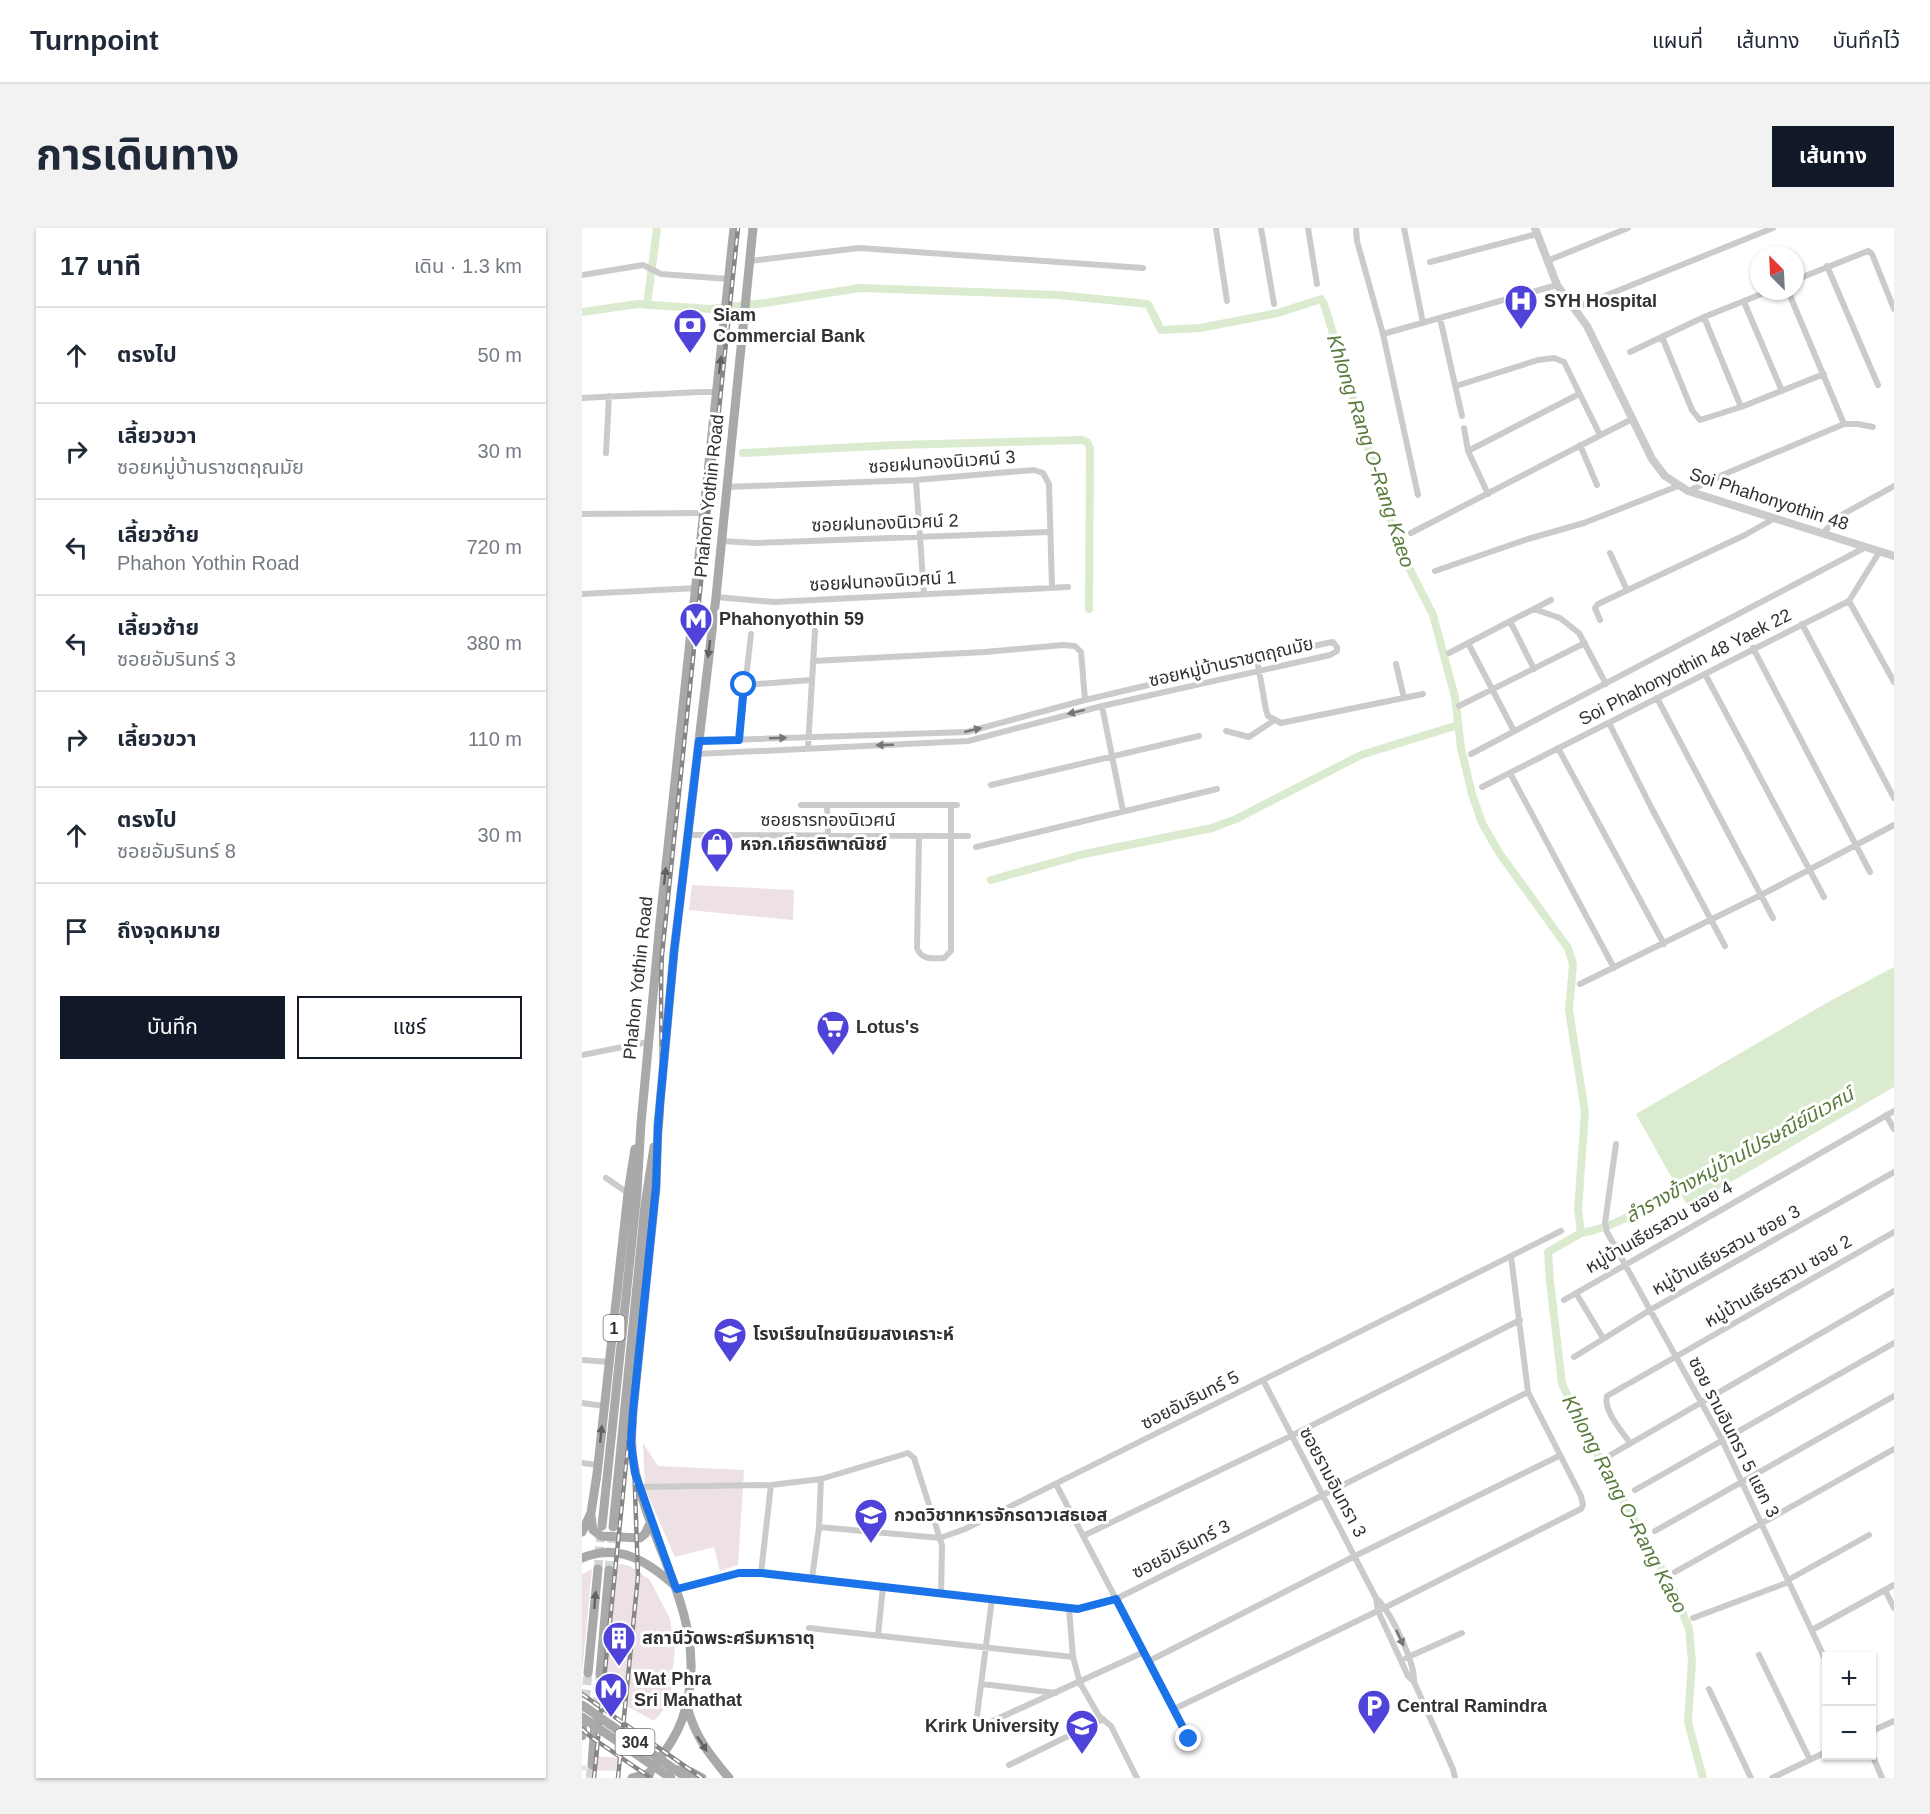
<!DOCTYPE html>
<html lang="th">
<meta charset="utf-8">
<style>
body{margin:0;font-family:Helvetica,"Noto Sans Thai",sans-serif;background:#f2f2f3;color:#1f2937}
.controls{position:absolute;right:18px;bottom:18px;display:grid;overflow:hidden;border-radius:0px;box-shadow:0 2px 4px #0004}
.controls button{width:54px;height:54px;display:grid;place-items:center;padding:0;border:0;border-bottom:2px solid #e0e1e3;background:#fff;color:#1f2937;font:30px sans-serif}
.compass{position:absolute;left:1168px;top:18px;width:54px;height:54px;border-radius:50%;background:#fff;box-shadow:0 2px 4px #0004;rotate:336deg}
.stop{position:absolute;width:18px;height:18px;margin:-14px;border:4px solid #1a73e8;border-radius:50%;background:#fff}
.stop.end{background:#1a73e8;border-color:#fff;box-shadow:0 2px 6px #0008}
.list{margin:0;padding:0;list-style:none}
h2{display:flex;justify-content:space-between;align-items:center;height:78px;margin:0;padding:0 24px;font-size:26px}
h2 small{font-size:20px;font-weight:400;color:#747a83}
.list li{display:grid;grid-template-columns:39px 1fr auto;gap:18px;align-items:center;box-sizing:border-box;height:96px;padding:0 24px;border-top:2px solid #e0e1e3}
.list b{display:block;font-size:22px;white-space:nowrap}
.list p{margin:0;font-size:20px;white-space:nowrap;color:#747a83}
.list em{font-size:20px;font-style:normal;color:#747a83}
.actions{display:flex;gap:12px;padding:18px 24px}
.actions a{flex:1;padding:14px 0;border:2px solid #111827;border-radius:0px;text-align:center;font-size:21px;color:#111827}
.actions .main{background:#111827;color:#fff}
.icon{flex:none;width:33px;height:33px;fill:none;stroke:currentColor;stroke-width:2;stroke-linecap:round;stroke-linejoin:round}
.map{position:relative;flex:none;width:1312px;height:1550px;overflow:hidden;border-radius:0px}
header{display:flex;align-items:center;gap:36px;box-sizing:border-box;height:84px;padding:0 30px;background:#fff;border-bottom:2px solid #e0e1e3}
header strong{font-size:28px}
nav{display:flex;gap:33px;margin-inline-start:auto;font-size:21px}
.intro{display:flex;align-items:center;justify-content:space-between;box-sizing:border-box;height:144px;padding:0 36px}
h1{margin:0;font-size:42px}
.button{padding:15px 27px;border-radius:0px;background:#111827;color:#fff;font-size:21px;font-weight:700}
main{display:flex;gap:36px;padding:0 36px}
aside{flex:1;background:#fff;border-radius:0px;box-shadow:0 2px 4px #0004}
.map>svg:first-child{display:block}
</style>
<header>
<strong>Turnpoint</strong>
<nav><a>แผนที่</a><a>เส้นทาง</a><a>บันทึกไว้</a></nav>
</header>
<div class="intro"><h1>การเดินทาง</h1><a class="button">เส้นทาง</a></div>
<main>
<aside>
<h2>17 นาที<small>เดิน · 1.3 km</small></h2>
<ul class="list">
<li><svg class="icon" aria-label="ahead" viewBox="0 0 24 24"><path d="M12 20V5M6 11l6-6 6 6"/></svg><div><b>ตรงไป</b></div><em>50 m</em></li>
<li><svg class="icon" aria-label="right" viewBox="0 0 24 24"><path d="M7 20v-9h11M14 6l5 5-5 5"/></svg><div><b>เลี้ยวขวา</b><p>ซอยหมู่บ้านราชตฤณมัย</p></div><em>30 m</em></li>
<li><svg class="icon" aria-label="left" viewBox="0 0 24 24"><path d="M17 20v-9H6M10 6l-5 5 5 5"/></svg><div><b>เลี้ยวซ้าย</b><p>Phahon Yothin Road</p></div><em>720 m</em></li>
<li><svg class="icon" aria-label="left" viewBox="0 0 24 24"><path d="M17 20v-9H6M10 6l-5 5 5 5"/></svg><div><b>เลี้ยวซ้าย</b><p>ซอยอัมรินทร์ 3</p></div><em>380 m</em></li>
<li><svg class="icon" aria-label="right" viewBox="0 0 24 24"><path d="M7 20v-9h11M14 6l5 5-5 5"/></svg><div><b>เลี้ยวขวา</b></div><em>110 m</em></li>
<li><svg class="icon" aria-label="ahead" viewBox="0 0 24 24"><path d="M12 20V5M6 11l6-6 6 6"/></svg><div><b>ตรงไป</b><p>ซอยอัมรินทร์ 8</p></div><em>30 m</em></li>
<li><svg class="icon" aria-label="arrive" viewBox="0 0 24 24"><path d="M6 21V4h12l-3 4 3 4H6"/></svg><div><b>ถึงจุดหมาย</b></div></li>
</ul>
<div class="actions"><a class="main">บันทึก</a><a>แชร์</a></div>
</aside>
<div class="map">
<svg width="1312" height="1550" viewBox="0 0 1312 1550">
<rect width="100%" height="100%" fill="#fff"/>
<!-- green -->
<path fill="#ede1e5" d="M110,657L212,662L211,692L107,682Z
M61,1215L76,1238L162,1242L156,1337L138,1343L132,1319L93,1329L63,1261Z
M40,1336L48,1338L68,1352L88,1391L93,1419L88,1474L72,1493L19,1464L32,1337Z
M10,1341L0,1445V1346Z
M14,1528L38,1530L33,1543L0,1542V1537L11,1539Z"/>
<!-- water -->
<path fill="#dbebcf" d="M1312,739V859L1106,979L1054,886L1248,773Z"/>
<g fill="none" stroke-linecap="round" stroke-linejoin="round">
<!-- canal -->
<path stroke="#dbebcf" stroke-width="8" d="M65,77L75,0
M0,84L56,76L128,81L183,75L278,60L476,67L566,76L579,102L618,100L696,85L739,71L742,76L818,322L851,387L873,469L879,520L890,566L900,595L918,626L986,720L991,736L987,782L1003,884L996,982L999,1005L966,1024L968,1053L980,1156L1008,1213L1092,1363L1107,1401L1110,1433L1106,1494L1121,1550
M161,225L314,217L500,212L505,214L508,220L507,381
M409,652L502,626L630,600L654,591L779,527L876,497
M999,1005C1036,999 1071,975 1104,956"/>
<!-- primary-tunnel -->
<path stroke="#d6d6d6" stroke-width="9" stroke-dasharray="9 4.5" stroke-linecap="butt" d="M16,1341L19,1302
M27,1342L31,1301
M2,1484L6,1445
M14,1492L18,1446
M8,1550L10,1537"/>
<!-- minor -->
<path stroke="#cbcbcb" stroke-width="6" d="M634,0L645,73
M679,0L692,76
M726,0L735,56
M774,0L775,13L801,106L836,267
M822,0L841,95
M168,33L277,20L561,40
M965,33L1046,0
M848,34L955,6
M1245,38L1296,157
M0,47L61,37L79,46L147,51
M1213,52L1286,23L1290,26L1312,81
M1206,63L1262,196
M1162,74L1200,163
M993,80L1191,0
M1122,89L1159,179
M858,90L880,188
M801,106L975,57
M1080,109L1110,182L1118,192L1159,179L1242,146
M1048,124L1122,89L1187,63
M874,158L956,132L972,130L982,134L1018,207
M0,170L118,164H135
M882,200L886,223L906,266
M998,217L1015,257
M886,223L997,166
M24,225L27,168
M334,252L342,366
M144,259L334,252L452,242L461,245L467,256L470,359
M1106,263L1145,245L1262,196H1276L1291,199
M0,286L123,285
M829,305L1050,191
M1241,305L1256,289L1312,258
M139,313L175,315L468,304
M1028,325L1045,362
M853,343L946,311L1002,295L1096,258
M0,366L115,360
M134,369L192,374L486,359
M1267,373L1312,454
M952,381L978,390L997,405L1024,456
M1018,392L1013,380L1016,376L1163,307L1193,290
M928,393L952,441
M1220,396L1312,570
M886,415L932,503
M1171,420L1288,644
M867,425L969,372
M675,431L684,482L686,488L699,495L841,466
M231,433L403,424L481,417L493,418L499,424L503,472
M814,436L822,470
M1123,446L1242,669
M162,457L229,452
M1075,470L1191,690
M520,478L541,583
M877,478L1003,415
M1027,495L1069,579L1143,718
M644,503L667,509L691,493
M157,512L169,406
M226,519L233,403
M976,520L1082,716
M115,526L386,513L520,478L748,427L755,423V419L751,414L745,415L503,472L385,504L116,513
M889,526L1284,319
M928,545L1032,740
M409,557L617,508
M900,559L1267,373L1298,323
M219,577H375
M245,578L246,607
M106,607L386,608
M337,608L335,720C340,733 351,730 362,730L369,723V577
M394,619L635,561
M998,756L1179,667L1312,597
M0,827L66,814
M1304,887L1312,901
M1034,916L1023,995L1025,1004L1140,1212L1244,1433
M24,950L46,965
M994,1065L1021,1110
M982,1072L1312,883
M992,1129L1068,1082L1312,944
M0,1132L28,1134
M681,1152L794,1370L796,1383L826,1448L832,1454L871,1541L873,1550
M0,1175L22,1178
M1048,1215C1040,1203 1021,1183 1025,1168L1312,1004
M1025,1229L1312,1063
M0,1235L16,1237
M474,1256L607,1511
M57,1259L189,1257L239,1251L326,1225L332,1230L360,1317L359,1366
M1053,1262L1312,1115
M237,1299L358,1310L383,1301L979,1003
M1073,1303L1312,1168
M501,1308L709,1208L938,1092
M1093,1344L1312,1221
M179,1345L189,1257
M230,1350L237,1299L239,1251
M1206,1352L1287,1307
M95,1361L157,1345H179L496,1381L534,1371L946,1164
M1303,1362L1312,1380
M794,1370C809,1384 833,1434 832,1454
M410,1371L395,1488L396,1495L404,1496L562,1424
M487,1380L491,1429L498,1455L517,1488L529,1498L555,1550
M1111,1390L1207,1354
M227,1400L491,1429
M1230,1402L1312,1357
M296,1407L301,1359
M1177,1427L1228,1532
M824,1430L880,1405
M567,1433L773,1328L977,1228
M400,1456L474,1465
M1127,1461L1169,1550
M592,1481L804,1379L999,1281L1001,1277L999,1268L946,1164L929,1028
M1290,1503L1312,1493
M1290,1526L1300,1550
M427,1537L521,1491
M1190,1550L1244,1524"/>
<!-- tertiary -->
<path stroke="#cbcbcb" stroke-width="8" d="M953,0L975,57L1005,98L1070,231L1083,248L1106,263L1312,328"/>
<!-- primary -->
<path stroke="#a9a9a9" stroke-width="9" d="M9,1288L11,1302L19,1308L58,1310L63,1306L69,1293
M20,1298L55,964L59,895L78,694L152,0
M31,1299L63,977L72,919
M0,1304L9,1285L15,1246L46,965L53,921
M0,1330C37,1315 65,1333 92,1357
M6,1445L16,1341
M18,1446L27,1342
M105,1478C113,1509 127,1526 147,1550
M0,1508L1,1492
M10,1537L13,1495
M90,1541L109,1544L120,1550
M50,1550L68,1545
M64,1550C77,1530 92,1514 100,1492C133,1398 68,1325 52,1237C48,1219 50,1201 51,1183L74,959L76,897L92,724L134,369L171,0"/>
<defs>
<path id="rail" d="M0,1466L120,1550
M0,1501L9,1509L69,1550
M12,1550L79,893C82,838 77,783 80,727L156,0
M36,1550L56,1348L52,1233"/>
</defs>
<!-- rail casing -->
<use href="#rail" stroke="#868686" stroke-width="4.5"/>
<!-- rail -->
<use href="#rail" stroke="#fff" stroke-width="2" stroke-dasharray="7" stroke-linecap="butt"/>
<!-- primary-bridge -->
<path stroke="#a9a9a9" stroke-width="9" d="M0,1477L105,1550
M0,1489L89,1550"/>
</g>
<!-- one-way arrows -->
<defs><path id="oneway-solid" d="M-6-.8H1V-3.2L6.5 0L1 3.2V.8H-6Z" transform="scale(1.5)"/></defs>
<g fill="#616161">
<use href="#oneway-solid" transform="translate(138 137) rotate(-84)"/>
<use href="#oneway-solid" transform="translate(127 421) rotate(97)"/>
<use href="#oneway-solid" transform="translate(83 648) rotate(-84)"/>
<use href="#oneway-solid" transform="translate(19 1206) rotate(-84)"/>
<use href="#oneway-solid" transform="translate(13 1372) rotate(-85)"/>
<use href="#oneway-solid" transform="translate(120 1516) rotate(57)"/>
</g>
<g fill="#767676">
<use href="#oneway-solid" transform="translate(494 484) rotate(166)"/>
<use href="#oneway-solid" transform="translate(391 502) rotate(-13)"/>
<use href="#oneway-solid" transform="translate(196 510) rotate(-2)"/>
<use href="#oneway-solid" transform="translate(303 517) rotate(178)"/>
<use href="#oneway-solid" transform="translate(818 1410) rotate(65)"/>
</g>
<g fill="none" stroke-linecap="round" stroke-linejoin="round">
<!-- route -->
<path stroke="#1a73e8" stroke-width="8" d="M162,457L157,512L117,513L92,724L76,897L74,959L51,1183L49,1215L53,1245L93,1358L95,1361L157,1345H179L496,1381L534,1371L607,1511"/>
</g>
<!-- icons -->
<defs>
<symbol id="hospital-pin" viewBox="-11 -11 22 30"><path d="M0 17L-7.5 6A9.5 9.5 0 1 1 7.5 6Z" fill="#5043d9" stroke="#fff"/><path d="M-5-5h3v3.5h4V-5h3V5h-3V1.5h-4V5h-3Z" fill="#fff"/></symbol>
<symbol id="bank-pin" viewBox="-11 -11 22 30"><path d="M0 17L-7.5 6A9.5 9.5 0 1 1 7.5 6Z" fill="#5043d9" stroke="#fff"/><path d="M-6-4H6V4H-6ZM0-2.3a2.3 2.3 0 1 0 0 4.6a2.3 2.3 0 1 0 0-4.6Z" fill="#fff"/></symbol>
<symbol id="metro-pin" viewBox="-11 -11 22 30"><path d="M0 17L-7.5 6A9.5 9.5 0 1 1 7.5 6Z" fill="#5043d9" stroke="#fff"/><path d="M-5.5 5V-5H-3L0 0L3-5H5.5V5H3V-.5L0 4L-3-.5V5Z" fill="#fff"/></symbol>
<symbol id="shop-pin" viewBox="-11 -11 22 30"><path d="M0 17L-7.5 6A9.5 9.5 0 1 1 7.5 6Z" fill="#5043d9" stroke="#fff"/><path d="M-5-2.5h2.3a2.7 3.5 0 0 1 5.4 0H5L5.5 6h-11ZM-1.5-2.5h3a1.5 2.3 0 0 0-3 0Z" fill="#fff"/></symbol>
<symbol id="supermarket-pin" viewBox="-11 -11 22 30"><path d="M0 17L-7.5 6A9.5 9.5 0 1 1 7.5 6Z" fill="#5043d9" stroke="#fff"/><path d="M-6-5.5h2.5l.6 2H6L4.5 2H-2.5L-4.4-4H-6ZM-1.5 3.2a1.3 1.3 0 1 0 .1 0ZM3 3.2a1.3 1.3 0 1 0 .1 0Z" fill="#fff"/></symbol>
<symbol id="school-pin" viewBox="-11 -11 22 30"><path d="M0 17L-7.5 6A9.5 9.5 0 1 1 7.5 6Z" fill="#5043d9" stroke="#fff"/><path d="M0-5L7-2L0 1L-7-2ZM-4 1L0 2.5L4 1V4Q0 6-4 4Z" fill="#fff"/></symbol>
<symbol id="building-pin" viewBox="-11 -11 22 30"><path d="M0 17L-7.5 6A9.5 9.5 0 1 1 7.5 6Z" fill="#5043d9" stroke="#fff"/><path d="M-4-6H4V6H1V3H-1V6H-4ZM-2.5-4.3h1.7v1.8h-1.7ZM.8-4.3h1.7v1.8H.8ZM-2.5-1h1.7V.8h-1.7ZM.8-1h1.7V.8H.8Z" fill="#fff"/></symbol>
<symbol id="parking-pin" viewBox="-11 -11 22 30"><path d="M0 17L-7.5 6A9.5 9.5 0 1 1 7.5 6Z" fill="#5043d9" stroke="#fff"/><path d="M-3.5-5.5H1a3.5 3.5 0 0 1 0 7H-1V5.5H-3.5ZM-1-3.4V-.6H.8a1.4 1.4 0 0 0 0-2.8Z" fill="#fff"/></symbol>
<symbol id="university-pin" viewBox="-11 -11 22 30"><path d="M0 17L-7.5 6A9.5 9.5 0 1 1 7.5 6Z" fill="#5043d9" stroke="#fff"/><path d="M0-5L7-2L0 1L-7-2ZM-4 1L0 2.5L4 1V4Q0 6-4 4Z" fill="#fff"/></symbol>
</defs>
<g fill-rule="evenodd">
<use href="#hospital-pin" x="920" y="54" width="38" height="52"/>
<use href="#bank-pin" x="89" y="78" width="38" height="52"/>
<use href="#metro-pin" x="95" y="372" width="38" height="52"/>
<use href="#shop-pin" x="116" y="597" width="38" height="52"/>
<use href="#supermarket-pin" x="232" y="780" width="38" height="52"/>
<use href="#school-pin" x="129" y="1087" width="38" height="52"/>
<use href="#school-pin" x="270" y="1268" width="38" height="52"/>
<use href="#building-pin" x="18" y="1391" width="38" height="52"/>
<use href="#metro-pin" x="10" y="1442" width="38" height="52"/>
<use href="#parking-pin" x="773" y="1459" width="38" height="52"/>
<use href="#university-pin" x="481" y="1479" width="38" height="52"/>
</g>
<g text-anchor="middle" stroke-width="6" stroke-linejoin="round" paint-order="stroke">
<!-- shield labels -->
<g fill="#fff" stroke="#6f6f6f" stroke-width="1.5">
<rect x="21.5" y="1087" width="21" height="26" rx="4.5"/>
<rect x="33.5" y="1501" width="39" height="26" rx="4.5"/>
</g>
<g font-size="16" font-weight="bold" fill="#313131">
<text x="32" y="1106">1</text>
<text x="53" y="1520">304</text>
</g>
<!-- poi labels -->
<g font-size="18" font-weight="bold" fill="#313131" stroke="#fff" text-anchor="start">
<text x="962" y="79">SYH Hospital</text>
<text x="131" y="93">Siam<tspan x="131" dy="21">Commercial Bank</tspan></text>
<text x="137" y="397">Phahonyothin 59</text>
<text x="158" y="622">หจก.เกียรติพาณิชย์</text>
<text x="274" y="805">Lotus's</text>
<text x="171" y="1112">โรงเรียนไทยนิยมสงเคราะห์</text>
<text x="312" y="1293">กวดวิชาทหารจักรดาวเสธเอส</text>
<text x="60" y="1416">สถานีวัดพระศรีมหาธาตุ</text>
<text x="52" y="1457">Wat Phra<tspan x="52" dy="21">Sri Mahathat</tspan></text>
<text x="815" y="1484">Central Ramindra</text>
<text x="477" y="1504" text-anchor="end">Krirk University</text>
</g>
<!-- street labels -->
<g font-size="18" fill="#313131" stroke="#fff">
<text transform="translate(360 234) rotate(-4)" y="6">ซอยฝนทองนิเวศน์ 3</text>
<text transform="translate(127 268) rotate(-84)" y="6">Phahon Yothin Road</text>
<text transform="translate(1187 271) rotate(18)" y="6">Soi Phahonyothin 48</text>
<text transform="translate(303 295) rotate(-2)" y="6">ซอยฝนทองนิเวศน์ 2</text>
<text transform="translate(301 353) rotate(-3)" y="6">ซอยฝนทองนิเวศน์ 1</text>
<text transform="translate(649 434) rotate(-13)" y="6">ซอยหมู่บ้านราชตฤณมัย</text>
<text transform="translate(1103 439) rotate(-27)" y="6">Soi Phahonyothin 48 Yaek 22</text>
<text x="246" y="598">ซอยธารทองนิเวศน์</text>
<text transform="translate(56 750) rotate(-84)" y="6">Phahon Yothin Road</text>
<text transform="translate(1077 999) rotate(-30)" y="6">หมู่บ้านเธียรสวน ซอย 4</text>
<text transform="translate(1144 1022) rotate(-29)" y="6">หมู่บ้านเธียรสวน ซอย 3</text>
<text transform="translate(1196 1053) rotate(-30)" y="6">หมู่บ้านเธียรสวน ซอย 2</text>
<text transform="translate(608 1172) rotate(-27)" y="6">ซอยอัมรินทร์ 5</text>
<text transform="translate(1152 1209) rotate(63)" y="6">ซอย รามอินทรา 5 แยก 3</text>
<text transform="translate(751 1254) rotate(62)" y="6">ซอยรามอินทรา 3</text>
<text transform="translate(599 1321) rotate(-27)" y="6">ซอยอัมรินทร์ 3</text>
</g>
<!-- water labels -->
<g font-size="20" font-style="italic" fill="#587b3c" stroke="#fff">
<text transform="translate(789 223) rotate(72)" y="7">Khlong Rang O-Rang Kaeo</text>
<text transform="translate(1157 927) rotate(-29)" y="7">ลำรางข้างหมู่บ้านไปรษณีย์นิเวศน์</text>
<text transform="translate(1043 1276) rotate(62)" y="7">Khlong Rang O-Rang Kaeo</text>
</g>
</g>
</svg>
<div class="controls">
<button>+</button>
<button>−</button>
</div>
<svg class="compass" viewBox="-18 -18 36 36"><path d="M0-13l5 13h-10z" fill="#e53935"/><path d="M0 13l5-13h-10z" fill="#747a83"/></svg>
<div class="stop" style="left:162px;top:457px"></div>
<div class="stop end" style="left:607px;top:1511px"></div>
</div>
</main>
